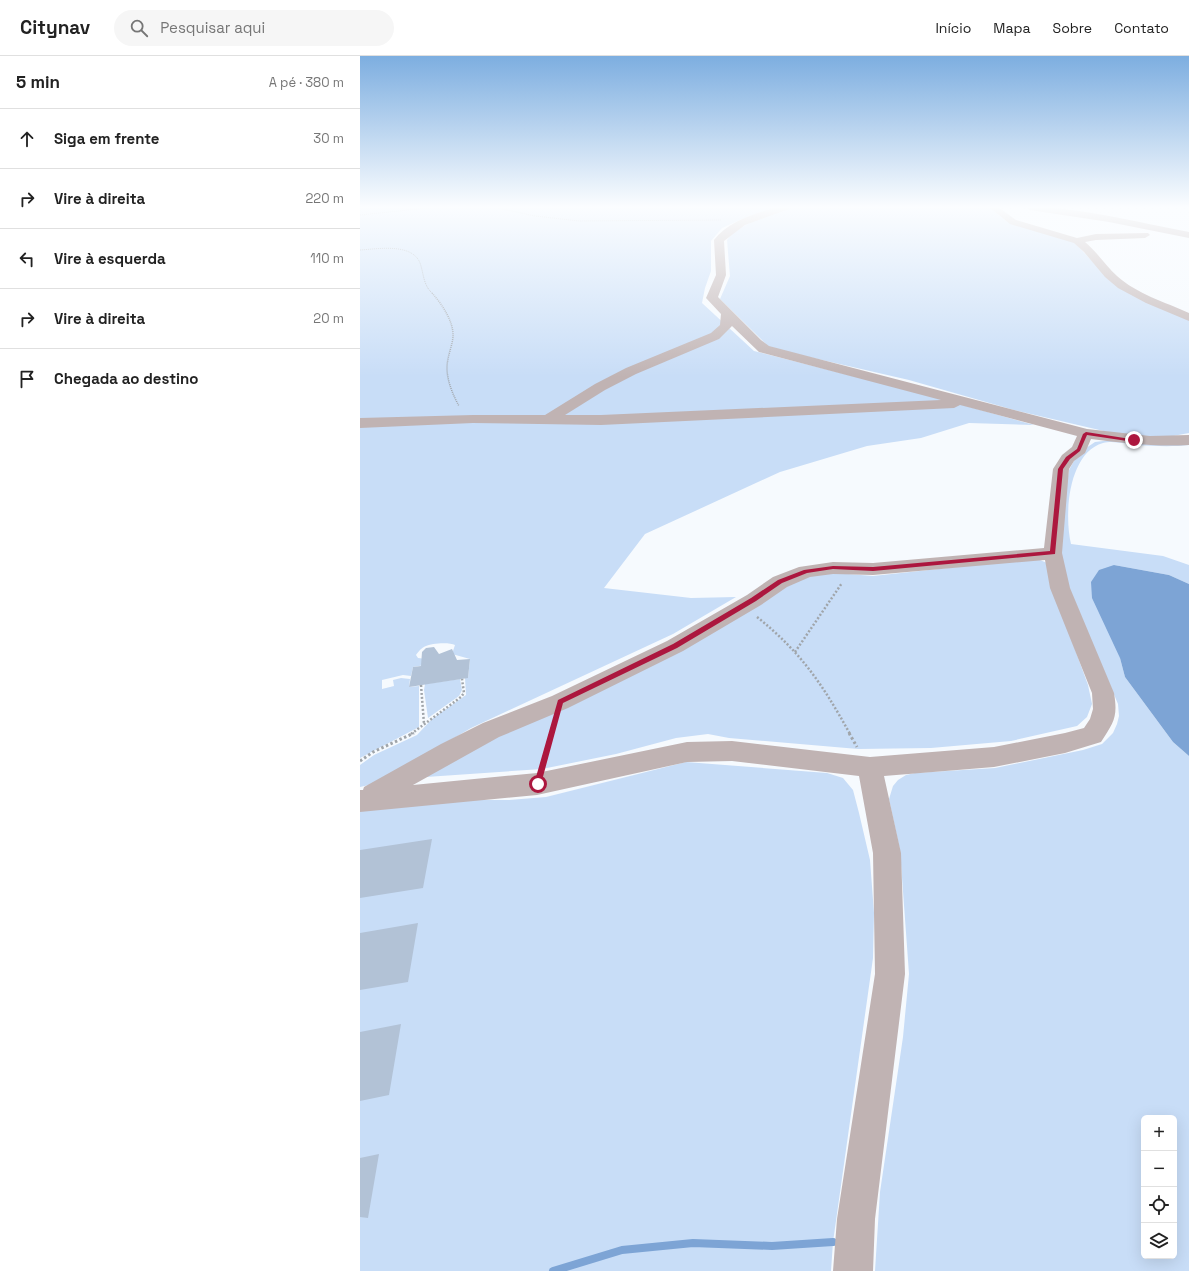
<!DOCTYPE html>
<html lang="pt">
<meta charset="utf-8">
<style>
body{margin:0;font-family:"Space Grotesk",sans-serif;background:#f6f6f6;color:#222}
.controls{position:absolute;right:12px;bottom:12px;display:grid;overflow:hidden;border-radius:6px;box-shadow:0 4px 16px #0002}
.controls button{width:36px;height:36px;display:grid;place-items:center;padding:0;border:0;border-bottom:1px solid #e0e0e0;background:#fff;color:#222;font:20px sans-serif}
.stop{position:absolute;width:12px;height:12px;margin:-9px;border:3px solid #ac173e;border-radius:50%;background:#fff}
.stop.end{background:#ac173e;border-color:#fff;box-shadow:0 1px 4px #0008}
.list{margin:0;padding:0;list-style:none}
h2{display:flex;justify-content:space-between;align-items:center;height:52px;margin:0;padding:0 16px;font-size:17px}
h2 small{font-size:13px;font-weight:400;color:#767676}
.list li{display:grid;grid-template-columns:26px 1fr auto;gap:12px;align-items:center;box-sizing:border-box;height:60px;padding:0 16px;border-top:1px solid #e0e0e0}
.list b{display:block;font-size:15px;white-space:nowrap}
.list em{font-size:13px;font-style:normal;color:#767676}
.icon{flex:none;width:22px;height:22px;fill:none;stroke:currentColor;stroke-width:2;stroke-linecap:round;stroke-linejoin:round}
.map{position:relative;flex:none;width:829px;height:1215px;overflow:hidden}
header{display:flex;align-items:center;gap:24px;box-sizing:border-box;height:56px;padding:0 20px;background:#fff;border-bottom:1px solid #e0e0e0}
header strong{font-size:19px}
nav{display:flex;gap:22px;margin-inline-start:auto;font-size:14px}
.search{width:280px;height:36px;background:#f6f6f6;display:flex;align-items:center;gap:10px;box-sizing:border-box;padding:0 14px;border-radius:22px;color:#767676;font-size:15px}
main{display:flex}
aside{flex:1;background:#fff}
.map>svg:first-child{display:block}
</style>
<header>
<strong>Citynav</strong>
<div class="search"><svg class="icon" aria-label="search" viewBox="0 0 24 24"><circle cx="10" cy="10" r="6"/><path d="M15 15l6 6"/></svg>Pesquisar aqui</div>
<nav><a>Início</a><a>Mapa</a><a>Sobre</a><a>Contato</a></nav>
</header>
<main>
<aside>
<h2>5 min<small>A pé · 380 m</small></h2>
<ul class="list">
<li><svg class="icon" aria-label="ahead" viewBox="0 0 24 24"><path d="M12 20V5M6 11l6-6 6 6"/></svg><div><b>Siga em frente</b></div><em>30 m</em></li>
<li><svg class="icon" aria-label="right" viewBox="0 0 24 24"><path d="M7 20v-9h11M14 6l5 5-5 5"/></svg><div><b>Vire à direita</b></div><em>220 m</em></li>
<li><svg class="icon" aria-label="left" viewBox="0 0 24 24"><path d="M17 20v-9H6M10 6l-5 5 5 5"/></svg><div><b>Vire à esquerda</b></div><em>110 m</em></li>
<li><svg class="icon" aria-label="right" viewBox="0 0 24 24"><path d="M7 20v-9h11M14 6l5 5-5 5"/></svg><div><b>Vire à direita</b></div><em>20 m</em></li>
<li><svg class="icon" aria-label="arrive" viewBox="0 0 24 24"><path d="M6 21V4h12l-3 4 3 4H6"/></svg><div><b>Chegada ao destino</b></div></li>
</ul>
</aside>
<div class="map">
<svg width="829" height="1215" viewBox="0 0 829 1215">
<rect width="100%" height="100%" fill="#f6fafe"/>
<!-- green -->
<path fill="#c8ddf7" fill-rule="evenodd" d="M0,151H417L389,160L362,172L351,185V215L345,232L342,247L394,295L563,338L674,369L609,367L561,382L507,390L420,416L285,478L244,532L331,542L376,541L313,578L111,672L18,727L0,731V709L14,699L57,679L72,663L106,639L105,622H108L110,603L92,598L95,589C90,586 71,587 66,590C61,592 59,595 56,599L58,602L67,603L71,608L53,611L51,620L43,619L22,624V633L34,630L33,624L41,622L50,623L49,631L59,630V671L0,702Z
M436,151H629L645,164L714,186L750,224L829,263V377L813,380H765L654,354L549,324L410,292L360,243L370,220L367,184C378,169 417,153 436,151Z
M751,384L829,385V389C811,391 794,390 777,389C766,388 753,384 743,387C708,397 704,459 711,488L803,500L829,509V528L809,519L754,509L760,602L765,621L813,686L829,700V1215H515L520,1136L543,981L549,918L540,794L529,743L533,730L538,724L546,719L555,717L635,712L723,694L742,688L753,677L757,668L759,660L758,648L701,512L704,446L709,414L715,403L726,392L735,386ZM784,1062H814V1200H784Z
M662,504H680L687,507L709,577L728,629L732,648L727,661L717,670L651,685L571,692L498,693L369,682L348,678L316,682L256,698L182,713L66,721L81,707L433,525L463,516L513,520Z
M100,623L102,634L99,640L68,662L64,634L65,628Z
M326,706L467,717L483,722L493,734L499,757L510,804L514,857L513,902L473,1186L471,1215H0V750L98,744H149L186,741Z"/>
<!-- water -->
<path fill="#7da4d5" d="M754,509L809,519L829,528V700L813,686L765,621L760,602L732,542L731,526L739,514Z"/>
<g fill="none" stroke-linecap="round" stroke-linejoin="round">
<!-- stream -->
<path stroke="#7da4d5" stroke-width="8" d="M193,1215L262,1194L333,1187L412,1190L473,1186"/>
</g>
<!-- building -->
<path fill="#b2c2d6" d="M74,591L79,598L92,593L97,604L110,603L108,622L49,631L53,611L61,610L62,596L66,592Z
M72,783L63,832L0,842V794Z
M58,867L48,926L0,934V877Z
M41,968L29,1039L0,1045V976Z
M19,1098L8,1162L0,1161V1102Z"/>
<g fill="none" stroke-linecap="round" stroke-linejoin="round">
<!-- path-far3 -->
<path stroke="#a0a5aa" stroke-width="1" stroke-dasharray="1 1" stroke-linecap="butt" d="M133,151L175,160L219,165L361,164
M0,159L77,151
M0,194C18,193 55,186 61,210C64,221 64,230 73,238"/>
<!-- path-far2 -->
<path stroke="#a0a5aa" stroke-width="1.5" stroke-dasharray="1 1" stroke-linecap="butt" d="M72,237C82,248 94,266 93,281C92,291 87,301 87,312C87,325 93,339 99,350"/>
<!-- path-far1 -->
<path stroke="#a0a5aa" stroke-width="2.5" stroke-dasharray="2 2" stroke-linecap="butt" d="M397,561C441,596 463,629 490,678
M435,596L482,527
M61,629L64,668
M51,678L101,641L104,637L102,623
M191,678L194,668"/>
<!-- path -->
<path stroke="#a0a5aa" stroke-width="3" stroke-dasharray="2.5 2.5" stroke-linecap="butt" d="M489,677L497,691
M0,705L13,696L54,677
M184,706L192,677"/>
<!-- minor -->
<path fill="#c0b3b3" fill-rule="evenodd" d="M418,151H430L429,153L385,169L364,185L366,219L358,241L401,284L409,290L727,373L790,380L829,379V389C796,391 764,387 731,383L725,397L714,405L709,413L702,497L710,532L754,637C758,661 754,666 741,686L705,697L634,711L524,720L541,797L545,918L515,1163L513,1215H473L477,1163L515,918L513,797L499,720L372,705L327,706L177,739L0,756V734H3L4,731L81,688L123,667L192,640L307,585L387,539L413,521L439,511L473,506L513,507L684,492L693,413L702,399L712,391L717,380L600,349L594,352L241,369L113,367L0,372V362L113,359H185L235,328L266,312L351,277L360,269L361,258L346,242L356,219L354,184C368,165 396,157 418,151ZM372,270L399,296L581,344L241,359H205L245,334L276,318L359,283ZM685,504L690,532L732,637L733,653L730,663L724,672L705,677L634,691L510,701L372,685L327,686L177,717L53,729L139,681L208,652L323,595L401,549L427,531L450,521L473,518L513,519Z
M629,151H638L656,164L717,182L736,178L788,177L790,179L785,182L736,184L725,186C737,196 746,210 757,220C777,238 805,246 829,257V265L786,247L758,232L745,221L724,196L714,187L650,168Z
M666,151C720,151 776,166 829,176V182L749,166L670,154Z"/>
</g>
<!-- sky -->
<linearGradient id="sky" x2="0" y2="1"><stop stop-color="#7daee0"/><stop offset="0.47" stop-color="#fbfdff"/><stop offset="1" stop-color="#fbfdff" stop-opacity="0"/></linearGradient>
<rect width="829" height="321" fill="url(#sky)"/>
<!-- route -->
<path fill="#ac173e" d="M726,376L777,384L774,386L727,379L720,395L710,403L703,413L695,498L513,515L473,513L447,517L422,527L396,545L317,592L203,647L181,728L178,731L175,730L174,728L198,644L313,588L391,542L418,524L444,514L473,510L513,511L690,495L698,413L706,401L717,393L723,378Z"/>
</svg>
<div class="controls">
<button>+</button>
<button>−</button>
<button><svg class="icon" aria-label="locate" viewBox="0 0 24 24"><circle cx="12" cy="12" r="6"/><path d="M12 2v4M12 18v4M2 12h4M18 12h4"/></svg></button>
<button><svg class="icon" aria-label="layers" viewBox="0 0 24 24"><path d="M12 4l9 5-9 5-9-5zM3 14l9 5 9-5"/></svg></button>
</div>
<div class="stop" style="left:178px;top:728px"></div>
<div class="stop end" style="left:774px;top:384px"></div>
</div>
</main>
